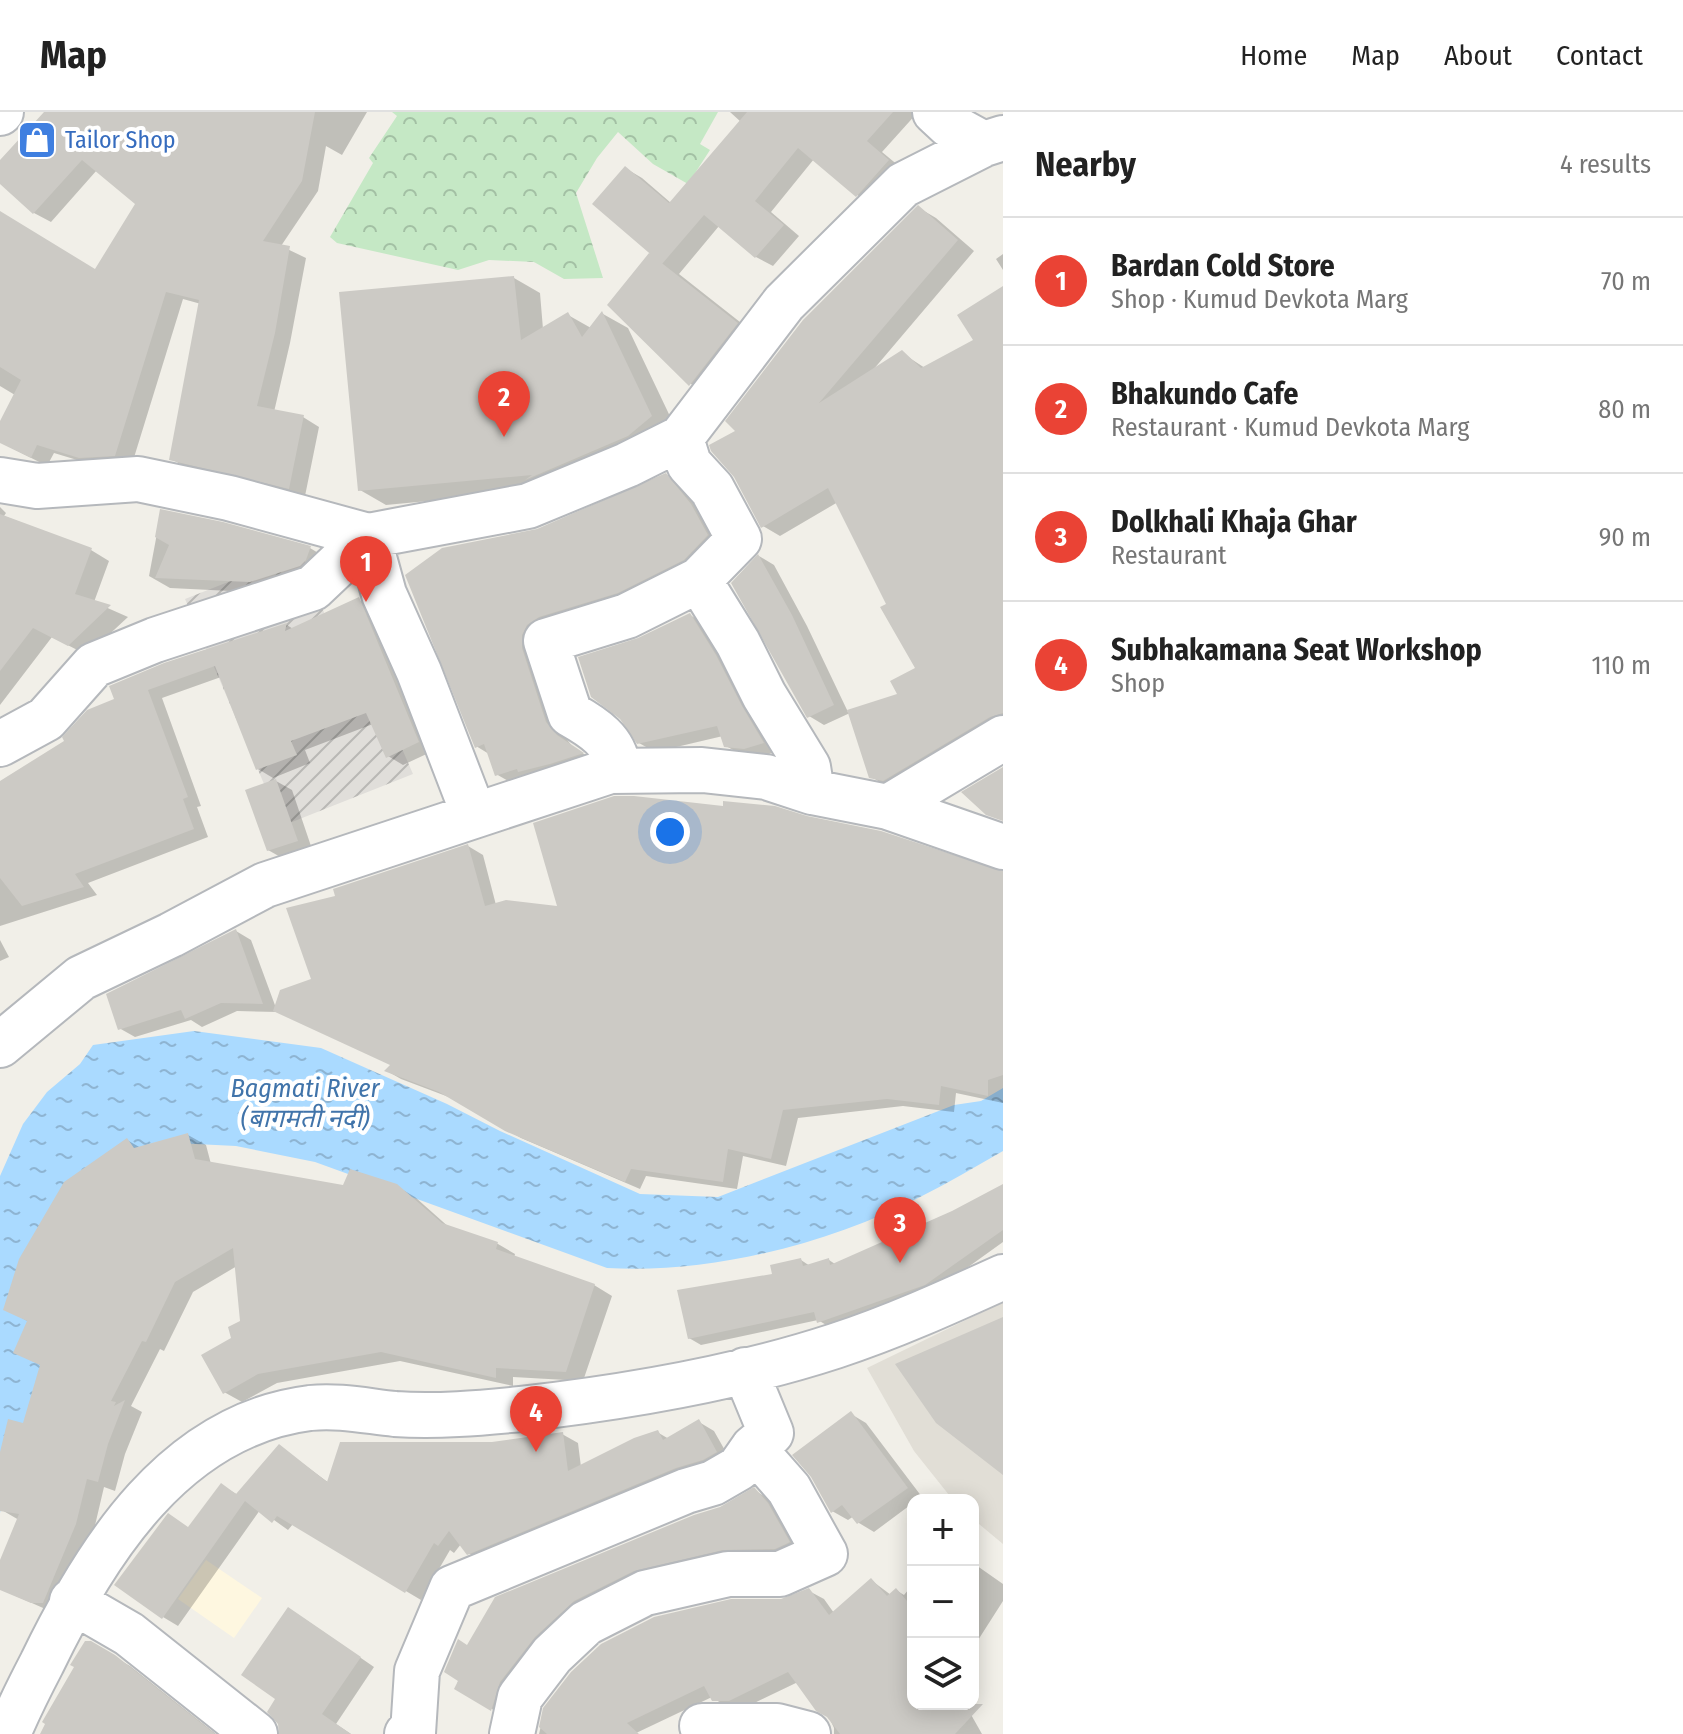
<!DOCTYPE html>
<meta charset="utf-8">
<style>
body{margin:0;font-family:"Fira Sans Condensed","Noto Sans Devanagari",sans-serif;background:#f6f6f6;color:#222}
.controls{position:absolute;right:24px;bottom:24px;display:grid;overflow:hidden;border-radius:16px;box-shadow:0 4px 20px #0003}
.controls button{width:72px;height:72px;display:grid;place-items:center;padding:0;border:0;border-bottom:2px solid #e0e0e0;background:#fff;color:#222;font:40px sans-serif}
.you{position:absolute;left:670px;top:720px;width:28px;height:28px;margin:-20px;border:6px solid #fff;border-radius:50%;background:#1a73e8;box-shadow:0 0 0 12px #1a73e833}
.badge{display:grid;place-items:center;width:52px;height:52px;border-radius:50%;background:#ea4335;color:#fff;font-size:26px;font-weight:700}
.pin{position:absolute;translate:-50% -66px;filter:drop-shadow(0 2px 4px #0008)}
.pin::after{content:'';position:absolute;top:42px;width:28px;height:24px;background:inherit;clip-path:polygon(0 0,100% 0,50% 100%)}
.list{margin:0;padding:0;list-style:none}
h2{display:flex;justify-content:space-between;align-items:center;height:104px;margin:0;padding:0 32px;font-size:34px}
h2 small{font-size:26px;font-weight:400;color:#767676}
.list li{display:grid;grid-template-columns:52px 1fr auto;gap:24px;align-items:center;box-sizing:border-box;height:128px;padding:0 32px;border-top:2px solid #e0e0e0}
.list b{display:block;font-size:30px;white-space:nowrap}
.list p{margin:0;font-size:26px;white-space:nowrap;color:#767676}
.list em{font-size:26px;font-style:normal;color:#767676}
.icon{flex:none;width:44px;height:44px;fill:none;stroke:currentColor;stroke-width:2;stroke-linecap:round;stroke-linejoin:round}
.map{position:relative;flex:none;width:1003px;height:1622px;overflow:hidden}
header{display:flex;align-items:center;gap:48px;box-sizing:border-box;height:112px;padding:0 40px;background:#fff;border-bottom:2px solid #e0e0e0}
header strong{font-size:38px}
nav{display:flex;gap:44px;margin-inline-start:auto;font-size:28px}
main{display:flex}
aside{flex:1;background:#fff}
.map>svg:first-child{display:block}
</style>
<header>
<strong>Map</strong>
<nav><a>Home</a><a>Map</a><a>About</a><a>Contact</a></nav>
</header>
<main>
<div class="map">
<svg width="1003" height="1622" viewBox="0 0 1003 1622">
<defs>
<pattern id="industrial-furrows" width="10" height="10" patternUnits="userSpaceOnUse" patternTransform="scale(2)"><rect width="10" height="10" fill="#e0deda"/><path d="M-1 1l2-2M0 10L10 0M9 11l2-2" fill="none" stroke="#b9b8b5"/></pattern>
<pattern id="forest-crowns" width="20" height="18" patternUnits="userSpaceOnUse" patternTransform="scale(2)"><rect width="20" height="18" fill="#c5e8c5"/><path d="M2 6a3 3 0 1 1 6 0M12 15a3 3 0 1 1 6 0" fill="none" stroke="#a3c0a4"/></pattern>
<pattern id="water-ripples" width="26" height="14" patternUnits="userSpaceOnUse" patternTransform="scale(2)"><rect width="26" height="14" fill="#aadaff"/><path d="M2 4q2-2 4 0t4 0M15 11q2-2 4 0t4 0" fill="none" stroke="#8eb4d2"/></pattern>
</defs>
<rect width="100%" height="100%" fill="#f1efe8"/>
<!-- commercial -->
<path fill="#fef7e0" d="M206,1448L262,1486L234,1526L178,1487Z"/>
<!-- industrial -->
<path fill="url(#industrial-furrows)" d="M302,441L335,530L364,549L413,662L282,714L185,487Z"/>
<!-- education -->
<path fill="#e1ded6" d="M1003,1190V1432L973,1407V1388H953L914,1339L867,1256Z"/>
<!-- forest -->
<path fill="url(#forest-crowns)" d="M392,0H718L700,32L710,38L688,72L653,52L618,20L597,46L576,81L603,166L564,167L534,150L489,148L458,158L337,131L330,125L373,51L369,46L397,4Z"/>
<!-- water -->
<path fill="url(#water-ripples)" d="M194,919L321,936L447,992L500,1019L640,1082L718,1085L954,993L981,989L1003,976V1039C976,1054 950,1070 922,1084C829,1132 711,1162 607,1156L315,1050L236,1034L155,1030L6,1369L0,1401V1064L23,1012L47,980L80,952L93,933Z"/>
<!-- shadow -->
<path fill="#0003" d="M46,0H367L342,43L326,34L318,79L281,134L306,146L290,231L274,300L303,305L319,315L305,384L188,356L171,347L201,192L183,187L132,352L97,354L54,341L47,354L0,330V313L15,283L0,274V118L96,160L138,92L97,58L51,110L34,101L0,69V51Z
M730,0H918L882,40L905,59L874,93L857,83L814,47L771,100L799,124L773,154L756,145L719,114L679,162L759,225L713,285L691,272L610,193L659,149L625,56L642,66L671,91L741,10Z
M919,96L936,106L974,139L873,258L902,241L925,256L976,229L1003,176V616L888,675L870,664L850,601L824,613L809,604L759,444L774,453L807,514L848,600L900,583L918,556L838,390L780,424L763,414L739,320Z
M1003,142V158L996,147Z
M514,166L540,181L543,217L568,203L591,216L603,202L628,216L677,319L545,378L386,393L360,378Z
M666,364L681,372L706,402L722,432L536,532L561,620L572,634L596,650L512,671L496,662L489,642L476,634L538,419Z
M0,395L6,401L4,404L91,438L109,449L94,490L128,505L87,543L52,525L0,593Z
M161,400L310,436L330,448L272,481L170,476L149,464Z
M359,488L374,496L433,639L403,653L388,644L373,612L305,638L310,651L273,666L258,657L221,565L162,586L201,694L197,695L208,725L88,771L97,783L0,814V671L66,630L164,553L287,513L293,517Z
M690,503L705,512L778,639L760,645L742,643L726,634L723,624L655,640L639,631V528Z
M276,669L292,678L312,737L284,747L268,738Z
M468,734L483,743L496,793L560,796L1003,763V991L956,981L954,1000L903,994L798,1006L786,1054L743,1044L737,1077L646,1064L640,1077L521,1026L454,987L401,967L387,959L392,953L278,900L237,899L202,915L191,908L135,925L119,916L236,819L251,828L276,896L314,868L338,785Z
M0,828L9,845L0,849Z
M188,1023L206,1033L211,1052L344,1075L396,1074L415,1085L451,1117L498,1132L515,1142L514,1146L594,1173L612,1184L583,1269L513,1265V1274L400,1249L277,1271L242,1290L224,1280L234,1227L242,1210L237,1154L193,1180L164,1239L160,1237L131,1294L142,1300L125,1342L115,1379L104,1375L93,1422L59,1503L0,1477V1454L19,1408L0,1397L42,1254L15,1240L29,1210L6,1197L127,1028L141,1036Z
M1003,1077V1130L932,1181L831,1216L818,1208L701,1233L689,1226L801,1148L810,1154L829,1148L835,1152Z
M851,1302L866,1311L922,1385L913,1388V1391L874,1420L859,1411L854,1404L848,1408L832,1399Z
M699,1310L714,1319L731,1349L484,1450L468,1441L461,1432L454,1441L450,1438L421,1488L293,1412L288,1418L260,1398L178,1514L163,1505L190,1417L221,1373L238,1383L279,1334L329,1371L492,1332L562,1322L578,1331L581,1355L657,1320L669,1327Z
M754,1378L771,1388L805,1439L657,1465L509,1607L456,1576L468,1535Z
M973,1451L1003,1472V1489L973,1536Z
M871,1468L891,1483L896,1478L904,1483L913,1472V1592H965L982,1622H834V1616L828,1603L798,1570L744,1596H728L712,1585L634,1622H539L545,1597L809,1479L824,1487L834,1501Z
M303,1506L374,1555L336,1612L351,1622H281L278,1587Z
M90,1531L130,1554L216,1622H42Z"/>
<!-- building -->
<path fill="#cccac5" d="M44,0H315L302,69L263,129L290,134L275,221L257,294L304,303L289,377L169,348L199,188L166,180L115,344L79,346L37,333L31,346L0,331V309L21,268L0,255V99L95,157L135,92L82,48L33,102L0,72V48Z
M747,0H893L867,29L889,48L856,85L798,36L755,89L784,113L755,146L704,103L662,152L592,92L625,54L669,91Z
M918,93L958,128L819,291L902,238L921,256L973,228L957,203L1003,174V601L990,605L883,669L869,666L847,598L897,582L890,569L915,556L880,495L886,492L828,376L761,416L734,365L711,339L709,333L735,319L725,309L803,208Z
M649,141L738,211L689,274L607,193Z
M514,164L521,228L568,200L582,225L602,199L652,304L628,324L525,368L532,363L358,379L339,180Z
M666,361L691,392L708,423L684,448L618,481L539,505L527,513L522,523V536L546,610L557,623L584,641L550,652L518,660L517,657L495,664L484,632L475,636L405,463L442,436L537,417Z
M160,397L223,410L311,434L306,448L300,454L250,470L155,466L169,433L155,425Z
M0,402L92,436L75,482L111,493L68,534L33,516L0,559Z
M758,442L792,503L834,593L807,606L731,471Z
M359,485L419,630L386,646L366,601L291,629L297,643L256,658L215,554L148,578L188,685L183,687L194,717L75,762L84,775L22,794L0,766V669L64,629L62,625L87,598L114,587L109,574L164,551L287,511L285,519Z
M690,501L716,543L742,594L764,631L744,637L724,635L717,614L637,632L620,607L591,585L578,545L638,526Z
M1003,655V709L986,703L961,680Z
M276,667L298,729L267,739L245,678Z
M614,684H634L723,694V689L775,694L807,704L881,719L1003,759V963L988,968V984L941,974L939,993L887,987L783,998L771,1047L728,1037L723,1070L631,1057L625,1070L505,1019L439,980L384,959L390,953L273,899L280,878L311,867L286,796L335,784L333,777L468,732L485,794L506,788L557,794L533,711Z
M236,817L263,892L221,891L185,907L181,898L118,918L106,882Z
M188,1021L195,1047L343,1073L350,1057L397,1072L442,1111L498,1130L496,1137L595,1172L566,1260L496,1256V1266L381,1240L258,1262L223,1282L201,1243L231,1226L228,1215L240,1209L233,1136L175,1170L146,1230L142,1229L111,1289L116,1290L114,1294L125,1288L108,1332L98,1370L87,1367L76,1412L43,1491H31L0,1478V1448L19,1402L0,1399V1340L8,1307L23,1311L40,1253L13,1241L27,1209L3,1198L19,1147L64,1070L127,1026L134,1036Z
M1003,1072V1118L925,1173L817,1211L814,1200L688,1227L677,1178L772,1162L770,1153L801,1146L803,1154L829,1146L830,1153L952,1099Z
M1003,1205V1363L936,1311L895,1252Z
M851,1299L908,1376L857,1412L842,1393L831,1401L811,1365L792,1343Z
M699,1307L717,1340L703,1348L676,1356L467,1443L449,1419L438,1434L434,1431L405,1481L277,1404L272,1411L245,1389L162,1507L114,1473L168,1401L188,1415L221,1371L236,1382L279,1332L327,1370L340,1330H492L563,1320L568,1359L634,1326L658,1318L663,1328Z
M754,1375L768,1391L790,1430L786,1432L775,1437L723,1438L634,1459L574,1489L535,1525L500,1570L491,1599L454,1577L458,1569L444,1560L458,1527L467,1533L495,1485L694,1403L720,1395Z
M871,1466L887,1484L896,1476L913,1496V1592H983L955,1622H840L827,1605L816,1599L788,1560L729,1589H712L704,1574L627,1611L639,1622H547L539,1615L543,1596L571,1560L601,1532L654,1505L731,1487H781L809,1476L829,1503Z
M288,1495L361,1545L322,1602L351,1622H279L278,1612L267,1600L275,1587L241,1563Z
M85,1529H91L115,1543L215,1622H40L45,1612L42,1610L74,1555L70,1553Z"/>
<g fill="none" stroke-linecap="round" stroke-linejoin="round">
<defs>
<path id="minor" d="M935,0L949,13L984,32
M0,1L1,0
M681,326L689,352L712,377L739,427L699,468L738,531L764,583L808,655L812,680
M0,368L37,374L138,367L229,386L368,424L528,394L627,353L681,326L784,191L903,73L984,32L1003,26
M0,632L46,607L94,553L155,528L313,476L368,424L384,482L419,560L474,703
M618,657C616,629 593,615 570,602L546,529L627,504L699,468
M888,695L1003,626
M0,933L81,866L171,823L265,773L610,659L702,658L766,665L812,680L888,695L1003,735
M72,1489L129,1522L255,1622
M702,1614H777L808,1622
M8,1622C18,1598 30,1574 42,1551C96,1439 175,1313 310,1296C339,1293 366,1299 395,1302C436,1305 480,1301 521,1297C627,1285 734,1267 835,1234C893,1215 948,1190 1003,1165
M407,1622L413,1621L417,1559L452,1476L686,1379L713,1371L739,1356L753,1336L771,1321L745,1258
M512,1622L520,1585L552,1543L586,1511L645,1481L728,1462H780L825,1442L789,1377L753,1336"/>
</defs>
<!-- minor casing -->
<use href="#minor" stroke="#b5b8bc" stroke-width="48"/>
<!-- minor -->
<use href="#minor" stroke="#fff" stroke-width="44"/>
</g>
<!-- icons -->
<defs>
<symbol id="shop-square" viewBox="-11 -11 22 22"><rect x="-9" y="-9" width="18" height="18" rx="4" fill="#3f7fe0" stroke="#fff"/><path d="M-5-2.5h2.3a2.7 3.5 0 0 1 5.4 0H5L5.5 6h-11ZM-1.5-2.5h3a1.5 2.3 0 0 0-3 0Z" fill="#fff"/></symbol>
</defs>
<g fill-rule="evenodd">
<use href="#shop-square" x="15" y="6" width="44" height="44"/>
</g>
<g text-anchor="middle" stroke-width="8" stroke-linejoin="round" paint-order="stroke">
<!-- shop labels -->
<g font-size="24" fill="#366cbe" stroke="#fff" text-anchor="start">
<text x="65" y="36">Tailor Shop</text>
</g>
<!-- water labels -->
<g font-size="26" font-style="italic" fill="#4174aa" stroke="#fff">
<text x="305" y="985">Bagmati River<tspan x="305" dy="30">(बागमती नदी)</tspan></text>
</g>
</g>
</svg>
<div class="controls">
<button>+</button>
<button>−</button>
<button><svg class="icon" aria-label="layers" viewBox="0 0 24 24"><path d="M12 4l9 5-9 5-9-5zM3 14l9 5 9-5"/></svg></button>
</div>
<div class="you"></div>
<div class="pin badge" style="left:366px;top:490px">1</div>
<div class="pin badge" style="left:504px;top:325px">2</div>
<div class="pin badge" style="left:900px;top:1151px">3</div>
<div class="pin badge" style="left:536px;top:1340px">4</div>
</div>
<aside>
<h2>Nearby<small>4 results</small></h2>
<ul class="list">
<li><span class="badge">1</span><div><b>Bardan Cold Store</b><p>Shop · Kumud Devkota Marg</p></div><em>70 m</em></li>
<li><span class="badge">2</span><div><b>Bhakundo Cafe</b><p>Restaurant · Kumud Devkota Marg</p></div><em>80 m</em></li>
<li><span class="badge">3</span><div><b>Dolkhali Khaja Ghar</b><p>Restaurant</p></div><em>90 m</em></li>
<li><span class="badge">4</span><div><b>Subhakamana Seat Workshop</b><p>Shop</p></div><em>110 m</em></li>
</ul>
</aside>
</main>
